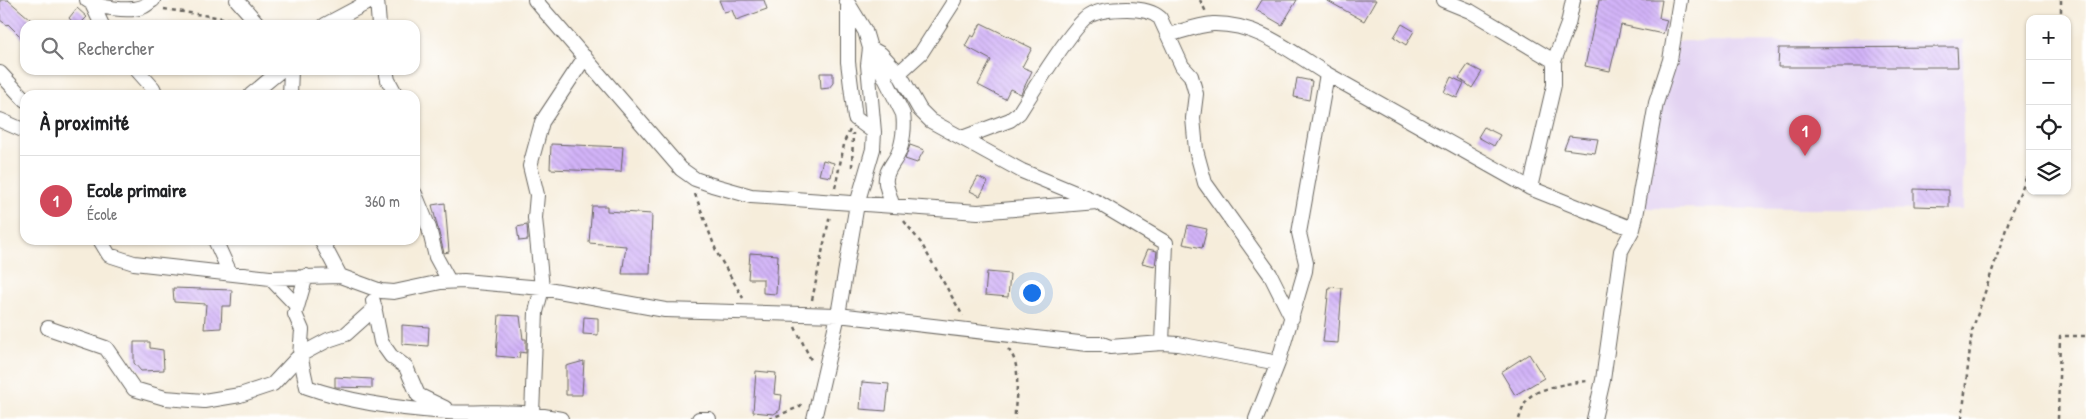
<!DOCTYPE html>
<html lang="fr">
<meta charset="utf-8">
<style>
body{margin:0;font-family:"Patrick Hand",sans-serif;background:#f2f2f2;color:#202124}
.controls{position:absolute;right:15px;top:15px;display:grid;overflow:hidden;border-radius:10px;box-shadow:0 1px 4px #0004}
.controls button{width:45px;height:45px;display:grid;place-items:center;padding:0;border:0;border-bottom:1px solid #e0e0e0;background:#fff;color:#202124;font:25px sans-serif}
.you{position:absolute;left:1031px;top:292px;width:18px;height:18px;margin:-12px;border:4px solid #fff;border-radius:50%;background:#1a73e8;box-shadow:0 0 0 8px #1a73e833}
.badge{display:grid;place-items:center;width:32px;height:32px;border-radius:50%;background:#d1495b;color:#fff;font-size:16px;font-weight:700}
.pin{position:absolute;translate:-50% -41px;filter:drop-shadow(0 1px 2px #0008)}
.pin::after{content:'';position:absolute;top:26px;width:18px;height:15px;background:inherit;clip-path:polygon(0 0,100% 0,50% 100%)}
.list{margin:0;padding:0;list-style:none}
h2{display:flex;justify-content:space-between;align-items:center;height:65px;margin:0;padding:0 20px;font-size:21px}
h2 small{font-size:16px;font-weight:400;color:#757577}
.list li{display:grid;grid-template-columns:32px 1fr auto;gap:15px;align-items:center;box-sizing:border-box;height:90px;padding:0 20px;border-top:1px solid #e0e0e0}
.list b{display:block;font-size:19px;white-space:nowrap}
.list p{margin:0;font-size:16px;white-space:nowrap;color:#757577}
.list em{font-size:16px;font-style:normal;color:#757577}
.icon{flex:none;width:28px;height:28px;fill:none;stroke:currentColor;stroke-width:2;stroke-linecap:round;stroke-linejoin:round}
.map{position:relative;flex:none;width:2086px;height:419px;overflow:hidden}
.search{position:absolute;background:#fff;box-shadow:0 1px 4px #0004;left:20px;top:20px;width:400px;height:55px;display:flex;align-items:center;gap:12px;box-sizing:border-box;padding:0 18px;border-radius:15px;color:#757577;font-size:19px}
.panel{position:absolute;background:#fff;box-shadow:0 1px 4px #0004;left:20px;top:90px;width:400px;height:155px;border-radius:15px}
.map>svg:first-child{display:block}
</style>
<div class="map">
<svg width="2086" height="419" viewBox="0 0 2086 419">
<defs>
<pattern id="building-back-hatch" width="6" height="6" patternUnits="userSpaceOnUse" patternTransform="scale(1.25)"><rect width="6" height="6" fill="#d2b3f8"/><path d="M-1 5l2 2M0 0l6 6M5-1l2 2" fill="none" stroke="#b499d4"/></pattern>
</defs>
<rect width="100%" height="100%" fill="#fff"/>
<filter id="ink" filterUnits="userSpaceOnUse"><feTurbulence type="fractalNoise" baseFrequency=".02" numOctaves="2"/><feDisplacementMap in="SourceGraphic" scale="10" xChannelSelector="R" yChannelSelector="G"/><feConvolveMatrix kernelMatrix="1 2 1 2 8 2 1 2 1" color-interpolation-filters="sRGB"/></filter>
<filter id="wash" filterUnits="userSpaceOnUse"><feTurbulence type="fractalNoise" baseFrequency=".0096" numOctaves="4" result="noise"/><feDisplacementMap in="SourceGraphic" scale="20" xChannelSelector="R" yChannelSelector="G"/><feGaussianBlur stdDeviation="1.12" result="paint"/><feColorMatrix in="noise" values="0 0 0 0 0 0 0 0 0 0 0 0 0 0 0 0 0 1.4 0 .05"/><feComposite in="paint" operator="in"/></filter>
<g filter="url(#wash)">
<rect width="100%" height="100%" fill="#f6eddb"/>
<!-- built -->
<path fill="#e3d3f2" d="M1963,40V210L1638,208L1673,41L1874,42Z"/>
<g id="blocks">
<!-- building -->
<path fill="url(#building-back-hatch)" d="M0,0H8L37,25H25V41L8,24L7,25L0,20Z
M719,0H764L767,9L736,20L732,10L724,12Z
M1262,0H1297L1282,25L1256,10Z
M1326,0H1376L1364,21Z
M1599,0H1662L1659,18L1667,20L1663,34L1621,25L1610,71L1585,66Z
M77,8L87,17L79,25H75L69,18Z
M981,23L1032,48L1022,67L1032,71L1021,94L1010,89L1005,99L978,85L991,60L965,46L971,35L974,37Z
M1402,24L1414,31L1406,45L1394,37Z
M1957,47L1958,67H1778L1779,48Z
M1468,65L1482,72L1472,88L1459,78Z
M820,73H833V83L829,88L821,89Z
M1451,77L1464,83L1457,98L1444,92Z
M1297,78L1312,81L1309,100L1294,97Z
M1484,127L1500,135L1494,146L1478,137Z
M1569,136L1598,139L1595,153L1564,149Z
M551,144L623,147L621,172L550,169Z
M910,145L924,150L917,163L905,159Z
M823,160L834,163L831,177L819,175Z
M978,177L988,182L980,196L970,191Z
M1914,189L1949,190V207L1914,206Z
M445,203L449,252L444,253L432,205Z
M592,206H607V211L652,214L650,274H622L626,246L589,243Z
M527,225L528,240L519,241L517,227Z
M1188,225L1207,229L1202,248L1183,244Z
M1148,249L1157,251L1155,266L1142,263Z
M750,253L778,255L776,294L763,293V279H748Z
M987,272L1010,274L1008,297L985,295Z
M1329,287L1342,288L1338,343L1323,342Z
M173,288L232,290L231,306H222L221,328L204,329L206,304L174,302Z
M499,315L520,316L523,339H526V353L520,352L519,358L496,356Z
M584,317L598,318V335L583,334Z
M402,325L429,327L428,346L402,344Z
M134,342H150V348L163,350L164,370L141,371L134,363Z
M1529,354L1544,378L1515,395L1501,372Z
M584,361L582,395H566V366Z
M756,371L776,373L774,394L782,395L780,410L774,414L753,412Z
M335,377L372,379V388L335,387Z
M862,382L889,384L886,411L860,409Z"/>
</g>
</g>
<g filter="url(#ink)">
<use href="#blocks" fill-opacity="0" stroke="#68655f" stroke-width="1"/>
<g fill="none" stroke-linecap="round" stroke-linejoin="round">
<defs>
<path id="street" d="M87,0C97,8 130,12 142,7C146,6 149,2 153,0
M237,0L259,25
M377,0L379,25
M535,0L681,169L695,179L712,185L751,196L978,212L1097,202
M846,0L865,31L870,48L903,114C905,126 903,143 898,154C894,163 884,172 886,183C887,191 891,197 892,206
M1443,0L1470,11L1554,61
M92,4L102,25
M848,4V62L855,118L874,132
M325,25L372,0
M1168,35C1183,31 1199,25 1213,24C1258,23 1291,52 1327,74
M872,49L881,54L899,73L921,53L955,0
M137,70L153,88L156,95
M386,70L388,80L396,95
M0,73L25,100
M899,73L920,110L931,121L1022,171L1097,202L1166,243L1162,343
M251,95L281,70
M290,95L291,70
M0,120L25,131
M962,138L1010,120L1019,113C1031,94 1074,24 1089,16C1099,10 1115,9 1127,9C1138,9 1151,10 1160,18L1182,66L1191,76L1196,94L1193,118L1196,150L1205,183L1270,274L1292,318
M1530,188L1554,85V61L1568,24L1573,0
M415,194L429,228L436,257L449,281
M100,240L109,255L134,263L270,278L340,276L381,291L394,292L441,282L464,281L542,288L665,310L838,315L1088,344H1102L1110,347L1162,343L1178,344L1278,363
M215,240L230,273
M321,240L340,276
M306,276L295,314L302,330L300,355L307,387C352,403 400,409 447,412C476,414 502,410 532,414L536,312L542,288L535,218L537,195L530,166L542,122L585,57
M270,278L297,306
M373,301L381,342L391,356L406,367L418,395L445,408
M48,328L106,348L134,389L165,398L204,401L240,395L273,384L300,355L328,340L346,334L375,308
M524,417L532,414L561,419
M699,419H709
M814,419L838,315L857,204L873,149L874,132L868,65L870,48
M1256,419L1278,363L1305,271L1306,263L1299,233L1327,74L1530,188L1633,229
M1594,419L1603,380L1621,251L1633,229L1636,216L1656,103L1670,60L1680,0"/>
</defs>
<!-- street casing -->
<use href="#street" stroke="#68655f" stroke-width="16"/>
<!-- path -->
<path stroke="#68655f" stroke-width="2.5" stroke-dasharray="4 4" stroke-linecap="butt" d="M1200,0L1206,12
M2061,0V19
M164,9L235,20
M852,167L853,133
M835,188L845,140L850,130
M695,194L717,253L743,298
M904,221L921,243L963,316
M812,300L830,215
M795,327L812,362
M1008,349C1024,367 1014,398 1015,419
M769,419L799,407L804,402
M1519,419C1521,413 1523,406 1527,400C1534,388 1574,382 1588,381
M1962,419L1972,331L2010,217L2030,169
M2058,419L2060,336H2086"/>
<!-- street -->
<use href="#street" stroke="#fff" stroke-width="14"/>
</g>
</g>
</svg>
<div class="controls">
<button>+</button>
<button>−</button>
<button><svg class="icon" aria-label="locate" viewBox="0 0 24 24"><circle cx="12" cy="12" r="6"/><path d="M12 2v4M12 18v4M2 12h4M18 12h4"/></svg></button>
<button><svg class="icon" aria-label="layers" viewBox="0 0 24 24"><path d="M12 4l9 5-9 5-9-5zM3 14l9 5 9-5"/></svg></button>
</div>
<div class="you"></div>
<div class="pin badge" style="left:1805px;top:156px">1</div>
<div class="search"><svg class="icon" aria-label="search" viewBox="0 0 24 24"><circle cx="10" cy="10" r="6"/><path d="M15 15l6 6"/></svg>Rechercher</div>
<section class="panel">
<h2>À proximité<small></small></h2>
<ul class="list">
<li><span class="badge">1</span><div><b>Ecole primaire</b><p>École</p></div><em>360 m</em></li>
</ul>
</section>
</div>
